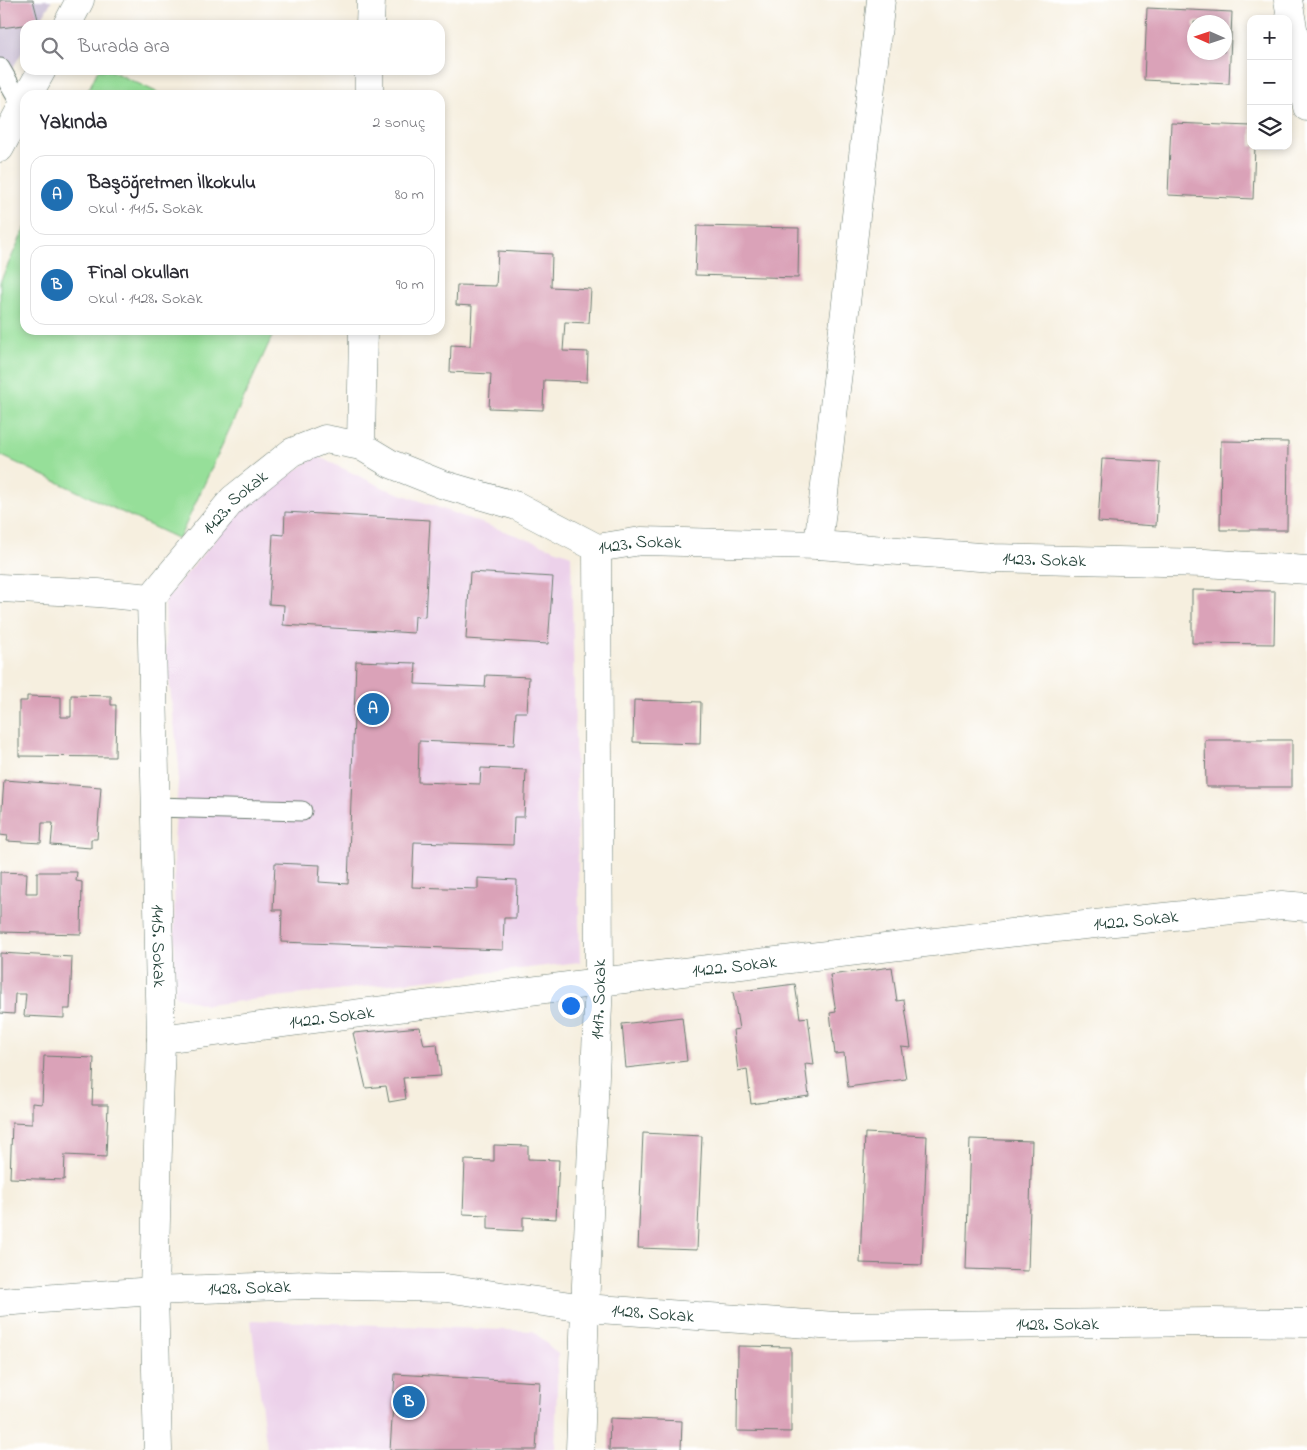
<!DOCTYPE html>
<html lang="tr">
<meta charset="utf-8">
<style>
body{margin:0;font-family:"Indie Flower",sans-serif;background:#f7f7f7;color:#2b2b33}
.controls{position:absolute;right:15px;top:15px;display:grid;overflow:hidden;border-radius:10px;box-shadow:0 2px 8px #0003}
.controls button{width:45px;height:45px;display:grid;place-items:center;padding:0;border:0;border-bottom:1px solid #e1e1e2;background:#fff;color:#2b2b33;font:25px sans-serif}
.compass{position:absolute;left:1187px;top:15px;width:45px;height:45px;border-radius:50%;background:#fff;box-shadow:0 2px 8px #0003;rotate:273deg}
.you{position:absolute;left:570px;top:1005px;width:18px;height:18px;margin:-12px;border:4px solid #fff;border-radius:50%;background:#1a73e8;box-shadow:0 0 0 8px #1a73e833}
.badge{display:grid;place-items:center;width:32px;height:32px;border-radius:50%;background:#1f6fb2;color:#fff;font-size:16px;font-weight:700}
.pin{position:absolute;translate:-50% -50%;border:2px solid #fff;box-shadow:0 1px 5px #0006}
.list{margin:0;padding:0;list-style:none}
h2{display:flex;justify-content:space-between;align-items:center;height:65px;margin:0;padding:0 20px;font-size:21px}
h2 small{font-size:16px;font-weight:400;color:#7c7c81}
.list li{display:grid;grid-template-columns:32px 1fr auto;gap:15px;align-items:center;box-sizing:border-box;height:80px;margin:0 10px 10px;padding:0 10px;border:1px solid #e1e1e2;border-radius:15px}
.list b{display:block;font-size:19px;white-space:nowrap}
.list p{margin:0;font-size:16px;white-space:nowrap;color:#7c7c81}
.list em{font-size:16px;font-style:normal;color:#7c7c81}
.icon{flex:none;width:28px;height:28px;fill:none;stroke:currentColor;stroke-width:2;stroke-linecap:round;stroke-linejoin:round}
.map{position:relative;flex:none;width:1307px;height:1450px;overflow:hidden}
.search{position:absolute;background:#fff;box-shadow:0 2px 8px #0003;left:20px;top:20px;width:425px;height:55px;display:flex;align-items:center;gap:12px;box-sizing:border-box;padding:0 18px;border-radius:15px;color:#7c7c81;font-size:19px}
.panel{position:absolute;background:#fff;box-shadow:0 2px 8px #0003;left:20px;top:90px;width:425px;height:245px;border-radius:15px}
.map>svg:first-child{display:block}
</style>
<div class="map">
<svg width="1307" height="1450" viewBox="0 0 1307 1450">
<rect width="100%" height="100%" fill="#fff"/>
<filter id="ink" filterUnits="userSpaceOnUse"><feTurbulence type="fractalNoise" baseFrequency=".02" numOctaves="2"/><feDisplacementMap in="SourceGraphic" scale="10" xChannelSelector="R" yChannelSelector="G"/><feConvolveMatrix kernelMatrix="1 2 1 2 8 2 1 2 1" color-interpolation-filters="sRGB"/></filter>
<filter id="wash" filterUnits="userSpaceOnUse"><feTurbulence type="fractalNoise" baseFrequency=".0096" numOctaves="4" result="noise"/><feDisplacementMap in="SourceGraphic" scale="20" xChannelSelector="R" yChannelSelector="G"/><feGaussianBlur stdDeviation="1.12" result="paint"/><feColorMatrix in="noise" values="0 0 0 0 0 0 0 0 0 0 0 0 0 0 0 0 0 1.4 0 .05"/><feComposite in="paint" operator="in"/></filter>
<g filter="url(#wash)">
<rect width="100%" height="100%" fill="#f6efdf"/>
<!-- built -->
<path fill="#ecd1ea" d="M317,456L384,488L571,555L580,962L207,1005L175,996L174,844L179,766L166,652L165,600L243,506Z
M251,1320L533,1331L558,1354L555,1450H267Z"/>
<!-- industrial -->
<path fill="#cbbfd5" d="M0,0H52L38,25H25V47L0,90Z"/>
<!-- green -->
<path fill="#96df99" stroke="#5a8e66" d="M98,70H109L163,95H86Z
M25,228V330H275L179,539L0,455V282Z"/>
<g id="blocks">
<!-- building -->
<path fill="#daa2b8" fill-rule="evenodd" d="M0,0H33L39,23L1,28Z
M1147,8L1232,12L1229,84L1144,80ZM1194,22H1224V52H1194Z
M1171,123L1251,126V146H1255L1253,199L1168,195Z
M697,226L799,228L798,278L695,275Z
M498,251L552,254L551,287L591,289L589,323L565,322L563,351L588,352L587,382L544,380L543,410L489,408L491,374L450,372L451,345L470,346L472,306L456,305L457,285L496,286Z
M1221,441L1288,442L1287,530H1220Z
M1102,459L1160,462L1156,526L1098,522Z
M285,512L430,520L425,617L415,616L414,633L283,625L284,605L269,604L273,534L284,535Z
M470,572L553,577L548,644L466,639Z
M1192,590L1275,591L1274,644L1192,643Z
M356,661L416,663L415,684L485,687L486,675L529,677L527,712H516L514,745L419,741L418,782L480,784L481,768L526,770L524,817H514L513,845L414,842L412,887L478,889V878L517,880L516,918H504L503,950L281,942L282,910H273L275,863L320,865L319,882L348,884Z
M71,695L111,696V705H116L115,757L19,756V701H27V696L61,697V717H71Z
M634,700L701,702L700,744L633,742Z
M1205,740H1292V787H1206Z
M4,780L101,787L97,839H91V848L51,845L53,823H42L41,843L7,841L8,836L0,835Z
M0,872L27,873L26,893H37V872H77L76,881L82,882L81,934L0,932Z
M0,953L72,957L70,1009H64V1018L24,1016L26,994H15L14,1014L0,1013Z
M892,967L897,1001L904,1000L911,1048L901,1047L906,1079L848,1087L844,1053L835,1054L830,1013L836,1012L830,975Z
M795,984L800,1018L808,1017L814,1065L805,1064L809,1096L751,1104L747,1069L738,1071L733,1030L739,1029L733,992Z
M682,1017L687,1061L626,1068L622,1024Z
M420,1027L424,1045L437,1044L441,1076L403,1078L406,1099L389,1102L386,1086L366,1088L353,1033Z
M44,1056L94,1058L92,1105H108L106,1157L65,1155L64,1180L10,1178L12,1123L32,1124V1103L42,1104Z
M643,1133L702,1136L697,1250L638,1248Z
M865,1133L927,1136L922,1265L860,1263Z
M970,1139L1032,1141L1028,1271L966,1269Z
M494,1145L528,1146V1159L559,1160L556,1219L523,1217V1231L488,1229V1215L463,1214L465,1160L494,1161Z
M738,1346L791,1347V1432L737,1431Z
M395,1374L540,1382L536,1450H390Z
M610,1418L682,1421L681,1450H609Z"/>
</g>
</g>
<g filter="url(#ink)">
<use href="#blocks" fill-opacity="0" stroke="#6a7b70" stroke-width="1"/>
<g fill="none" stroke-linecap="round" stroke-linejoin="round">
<defs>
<path id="lane" d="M0,68L22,106
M156,807L302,811"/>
<g id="street">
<path d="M1288,0L1307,107"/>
<path d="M67,25L80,0"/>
<path d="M370,25L371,0"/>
<path d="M28,95L42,70"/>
<path d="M369,95V70"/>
<path d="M0,148L25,101"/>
<path d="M361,446L363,330"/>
<path d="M818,545L881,0"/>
<path id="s1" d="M0,588L98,593L151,598L233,499L292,452L325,439L361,446L391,464L441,484L517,506L597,548L641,541L818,545L993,558L1205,563L1307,570"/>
<path id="s2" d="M151,598L161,1039L154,1291L158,1450"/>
<path id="s3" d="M161,1039L599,982L1026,931L1282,905L1307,907"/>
<path id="s4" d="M0,1302L154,1291L306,1285L446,1288L585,1308L835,1326L1212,1322L1307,1323"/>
<path id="s5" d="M580,1450L585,1308L599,982L597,548"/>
</g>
</defs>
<!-- lane casing -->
<use href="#lane" stroke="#6a7b70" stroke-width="21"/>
<!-- street casing -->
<use href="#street" stroke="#6a7b70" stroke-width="29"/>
<!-- lane -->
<use href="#lane" stroke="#fff" stroke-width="19"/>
<!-- street -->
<use href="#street" stroke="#fff" stroke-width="28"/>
</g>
</g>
<g text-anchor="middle" stroke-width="4.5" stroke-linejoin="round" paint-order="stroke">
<!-- street labels -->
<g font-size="18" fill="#1f3d34" stroke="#fff">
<text dy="6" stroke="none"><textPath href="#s1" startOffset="279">1423. Sokak</textPath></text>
<text dy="6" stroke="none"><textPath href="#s1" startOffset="729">1423. Sokak</textPath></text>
<text dy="6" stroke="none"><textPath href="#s1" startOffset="1134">1423. Sokak</textPath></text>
<text dy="6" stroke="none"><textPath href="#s3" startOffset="982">1422. Sokak</textPath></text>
<text dy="6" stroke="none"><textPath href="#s2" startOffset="348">1415. Sokak</textPath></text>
<text dy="6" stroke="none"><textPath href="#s3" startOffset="578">1422. Sokak</textPath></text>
<text dy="6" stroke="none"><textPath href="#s5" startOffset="451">1417. Sokak</textPath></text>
<text dy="6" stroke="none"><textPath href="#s3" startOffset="172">1422. Sokak</textPath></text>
<text dy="6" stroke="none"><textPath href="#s4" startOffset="250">1428. Sokak</textPath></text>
<text dy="6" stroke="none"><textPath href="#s4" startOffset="655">1428. Sokak</textPath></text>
<text dy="6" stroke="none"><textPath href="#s4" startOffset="1060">1428. Sokak</textPath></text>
</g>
</g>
</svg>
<div class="controls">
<button>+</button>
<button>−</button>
<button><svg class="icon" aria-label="layers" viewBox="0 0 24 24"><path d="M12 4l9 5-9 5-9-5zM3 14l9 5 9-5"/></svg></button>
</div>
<svg class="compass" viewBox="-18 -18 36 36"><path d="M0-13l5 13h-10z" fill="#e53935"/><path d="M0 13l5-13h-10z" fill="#7c7c81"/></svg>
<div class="you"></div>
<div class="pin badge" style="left:373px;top:709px">A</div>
<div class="pin badge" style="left:409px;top:1402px">B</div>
<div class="search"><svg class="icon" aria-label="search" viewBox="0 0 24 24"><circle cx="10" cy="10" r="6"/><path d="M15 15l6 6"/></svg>Burada ara</div>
<section class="panel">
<h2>Yakında<small>2 sonuç</small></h2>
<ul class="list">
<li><span class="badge">A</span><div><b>Başöğretmen İlkokulu</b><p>Okul · 1415. Sokak</p></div><em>80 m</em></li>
<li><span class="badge">B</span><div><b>Final Okulları</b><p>Okul · 1428. Sokak</p></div><em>90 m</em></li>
</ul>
</section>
</div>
